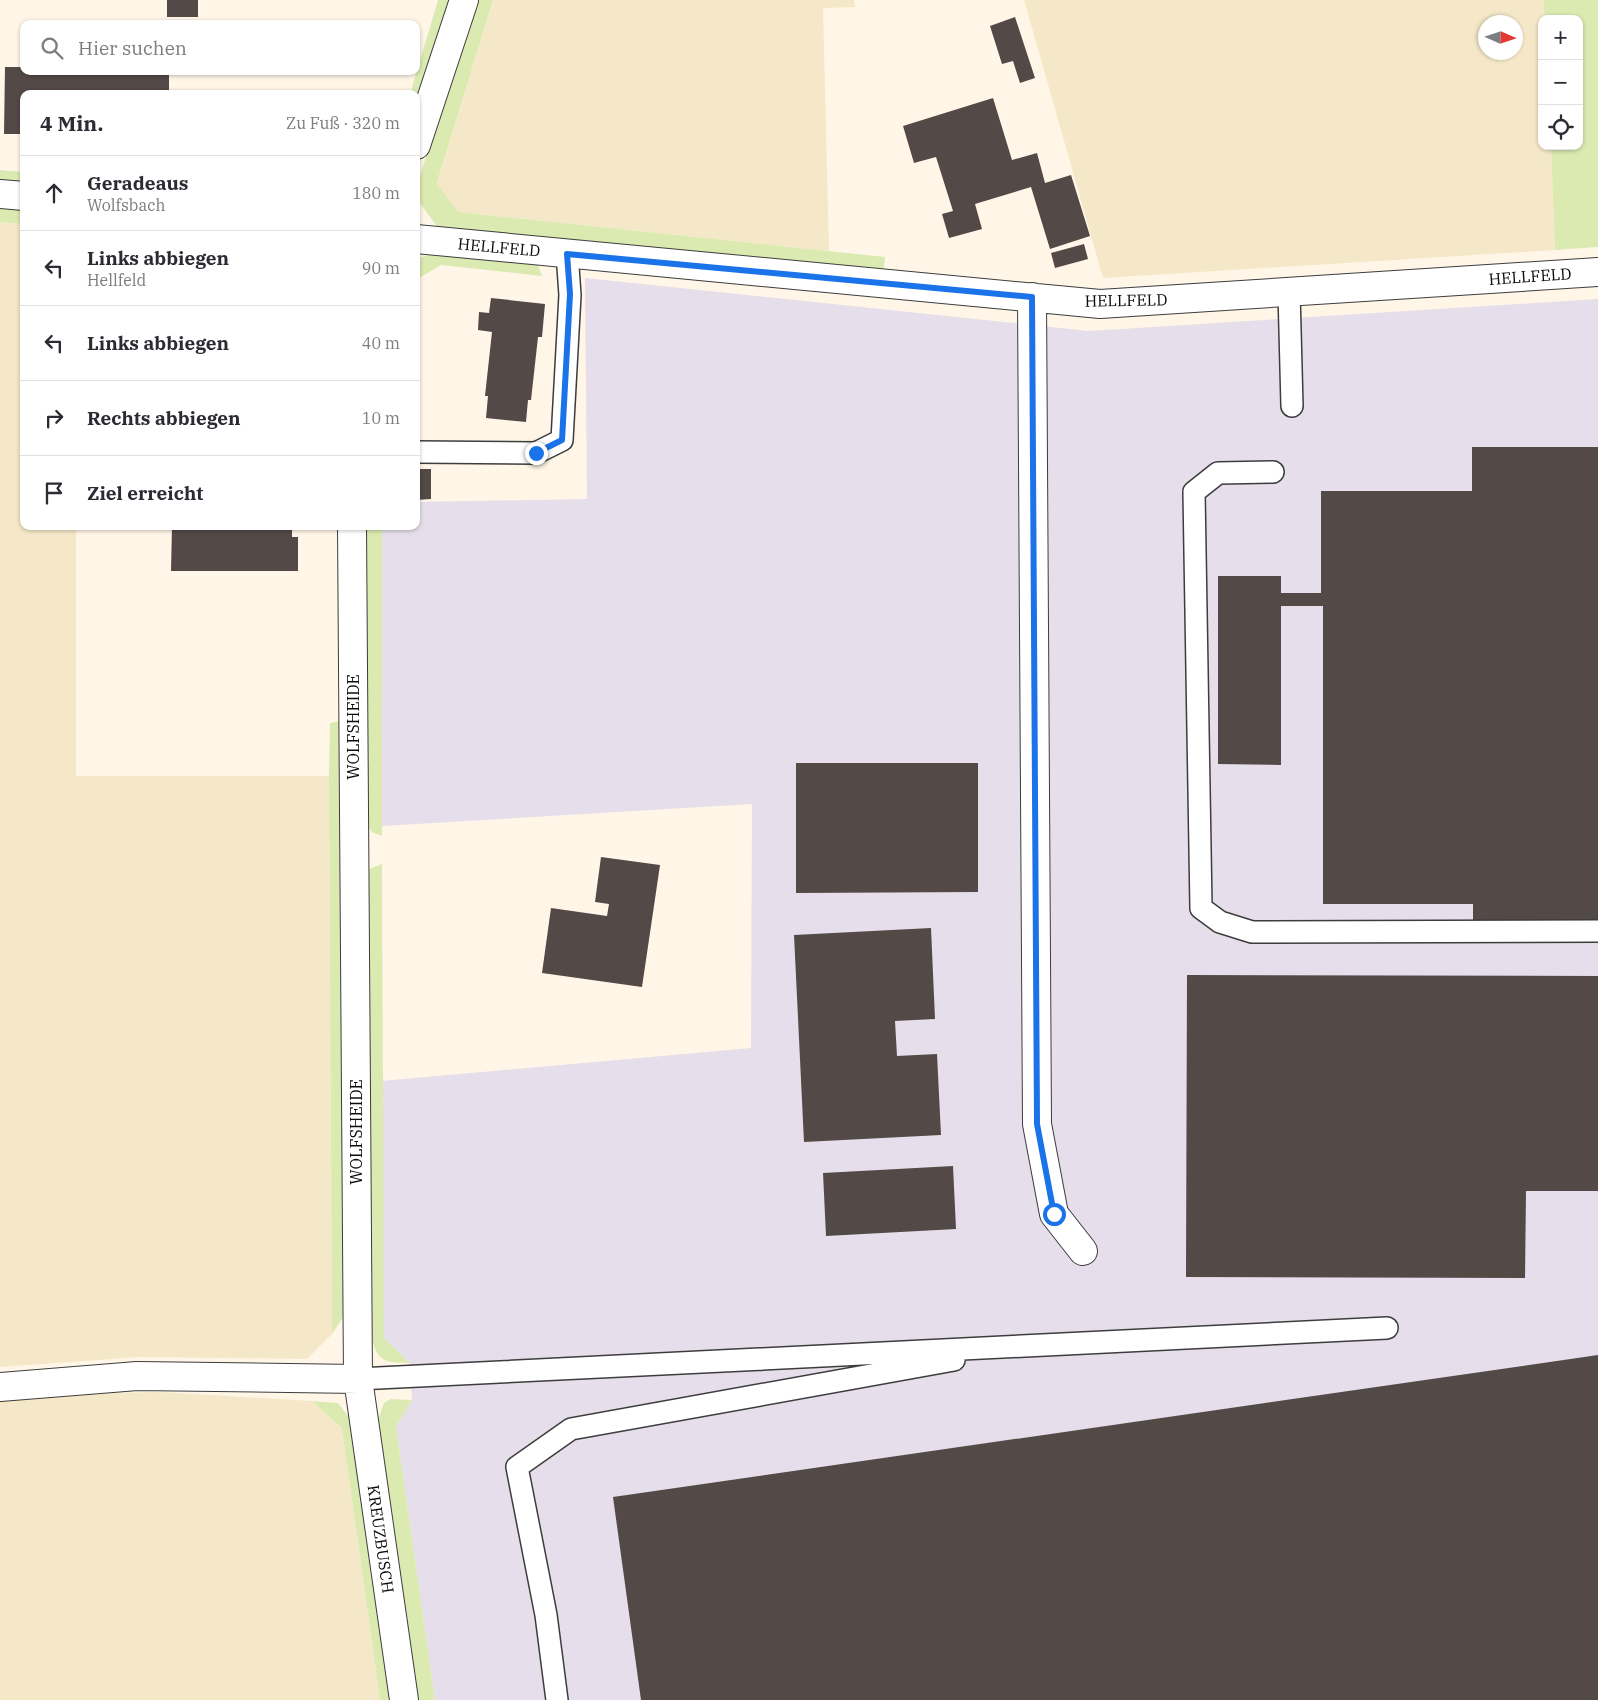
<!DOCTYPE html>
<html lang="de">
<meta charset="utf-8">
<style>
body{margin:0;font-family:"IBM Plex Serif",serif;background:#f2f2f3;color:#2b2b33}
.controls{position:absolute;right:15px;top:15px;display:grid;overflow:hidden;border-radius:10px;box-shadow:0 1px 4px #0004}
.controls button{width:45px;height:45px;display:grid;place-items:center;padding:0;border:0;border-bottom:1px solid #e1e1e2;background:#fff;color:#2b2b33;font:25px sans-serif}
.compass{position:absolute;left:1478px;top:15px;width:45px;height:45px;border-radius:50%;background:#fff;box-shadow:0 1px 4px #0004;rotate:93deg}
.stop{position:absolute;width:15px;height:15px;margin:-11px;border:4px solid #1a73e8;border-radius:50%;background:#fff}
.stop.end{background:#1a73e8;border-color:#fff;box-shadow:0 1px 5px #0008}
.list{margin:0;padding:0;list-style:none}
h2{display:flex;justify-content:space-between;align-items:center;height:65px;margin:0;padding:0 20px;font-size:21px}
h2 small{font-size:16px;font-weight:400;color:#7c7c81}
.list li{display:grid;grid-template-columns:32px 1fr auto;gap:15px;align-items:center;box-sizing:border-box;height:75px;padding:0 20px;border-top:1px solid #e1e1e2}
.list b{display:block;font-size:19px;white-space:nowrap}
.list p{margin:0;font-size:16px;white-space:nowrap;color:#7c7c81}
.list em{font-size:16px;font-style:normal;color:#7c7c81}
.icon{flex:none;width:28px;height:28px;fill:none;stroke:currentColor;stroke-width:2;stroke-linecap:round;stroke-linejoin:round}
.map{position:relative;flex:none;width:1598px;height:1700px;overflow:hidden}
.search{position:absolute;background:#fff;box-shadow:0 1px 4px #0004;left:20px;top:20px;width:400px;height:55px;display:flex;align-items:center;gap:12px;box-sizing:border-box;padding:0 18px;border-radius:10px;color:#7c7c81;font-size:19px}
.panel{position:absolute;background:#fff;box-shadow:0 1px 4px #0004;left:20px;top:90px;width:400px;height:440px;border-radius:10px}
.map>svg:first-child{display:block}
</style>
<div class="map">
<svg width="1598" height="1700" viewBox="0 0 1598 1700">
<rect width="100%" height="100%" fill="#fff6e8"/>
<!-- industrial -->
<path fill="#e6deea" d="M585,278L1089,331L1598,299V1700H435L396,1426L412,1400L410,1363L384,1338L381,1081L751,1048L752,804L382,826V526H416V502L587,499Z"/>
<!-- farmland -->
<path fill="#f5e8c8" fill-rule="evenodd" d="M493,0H854L855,7L823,8L829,251L458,212L437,184Z
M1024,0H1543L1545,19H1542V146H1551L1555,250L1103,278ZM1486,22H1516V52H1486Z
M0,222L24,224V526H76V776H329L332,1334L307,1359L140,1357L0,1367Z
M160,1392L312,1401L342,1428L380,1700H0V1401L98,1393Z"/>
<!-- green -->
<path fill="#daeab1" d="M438,0H450L416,110V94H410Z
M475,0H493L437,183L458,212L885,257L883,274L439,229L419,202V179Z
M1543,0H1598V247L1555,250L1551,146H1579V19H1545Z
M0,170L24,172V183L0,181Z
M0,207L24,209V224L0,222Z
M439,251L537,262L542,276L441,265L416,280V259Z
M363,526H382V836L372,832L364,820Z
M341,721L344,1316L332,1334L329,776L330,723Z
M382,864L384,1338L410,1363C384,1362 378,1363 371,1336L367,870Z
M391,1399L412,1400L396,1426L435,1700H415L376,1425L384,1403Z
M312,1401L338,1403L349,1417L354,1430L392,1700H380L342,1428Z"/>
<!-- building -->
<path fill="#534947" d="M167,0H198V17H167Z
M1015,17L1035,78L1020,83L1013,61L1002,64L990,26Z
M5,67H24V71H169V94H24V134H4Z
M993,98L1012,160L1037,153L1045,183L1071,175L1090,236L1050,249L1031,187L975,204L982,229L949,238L942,214L953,211L936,157L914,163L903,126Z
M1084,244L1088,259L1055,268L1051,253Z
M491,298L545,304L542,337H538L531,400H528L526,422L486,418L488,396H485L492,332L478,330L479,312L489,313Z
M1472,447H1598V929H1473V904H1323V606H1281V765L1218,764V576H1281V593H1321V491H1472Z
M416,469H431V499L416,500Z
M172,526H292V537H298V571H171Z
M796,763H978V892L796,893Z
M601,857L660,865L642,987L542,973L551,908L607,916L609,904L595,902Z
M931,928L935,1019L895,1021L897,1056L937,1054L941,1135L804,1142L794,935Z
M1187,975L1598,976V1191H1526L1525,1278L1186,1277Z
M953,1166L956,1229L826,1236L823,1173Z
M1598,1355V1700H641L613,1497Z"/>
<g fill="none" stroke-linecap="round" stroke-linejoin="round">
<defs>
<path id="lane" d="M1289,292L1292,406
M416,452L536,453L562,440L570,295L567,253
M1273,472L1218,473L1194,492L1201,908L1220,922L1252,932L1598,931
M358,1379L1387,1328
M557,1700L546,1615L517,1467L571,1429L954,1360"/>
<path id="street" d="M416,145L464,0
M0,194L24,196
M416,239L1100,304L1598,272
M1032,297L1037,1124L1054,1214L1083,1251
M352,526L358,1379L404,1700
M0,1387L137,1376L358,1379"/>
</defs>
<!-- lane casing -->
<use href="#lane" stroke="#3d3d3d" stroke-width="24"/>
<!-- street casing -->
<use href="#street" stroke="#3d3d3d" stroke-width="30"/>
<!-- lane -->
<use href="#lane" stroke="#fff" stroke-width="21"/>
<!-- street -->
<use href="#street" stroke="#fff" stroke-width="28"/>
</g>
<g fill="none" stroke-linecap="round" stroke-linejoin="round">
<!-- route -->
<path stroke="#1a73e8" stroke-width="6" d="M536,453L562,440L570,294L567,254L1032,297L1037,1124L1054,1214"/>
</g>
<g text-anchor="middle" stroke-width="5" stroke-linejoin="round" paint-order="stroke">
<!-- street labels -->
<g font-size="16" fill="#0a0a0a" stroke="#fff">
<text transform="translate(499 247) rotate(5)" y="6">HELLFELD</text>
<text transform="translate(1530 276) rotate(-4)" y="6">HELLFELD</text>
<text transform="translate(1126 300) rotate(-1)" y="6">HELLFELD</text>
<text transform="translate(353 727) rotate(-90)" y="6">WOLFSHEIDE</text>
<text transform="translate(356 1132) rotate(-90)" y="6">WOLFSHEIDE</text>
<text transform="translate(381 1539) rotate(82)" y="6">KREUZBUSCH</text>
</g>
</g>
</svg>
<div class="controls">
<button>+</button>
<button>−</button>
<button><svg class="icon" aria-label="locate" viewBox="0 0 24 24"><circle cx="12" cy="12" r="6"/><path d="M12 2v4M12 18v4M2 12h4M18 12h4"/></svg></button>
</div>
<svg class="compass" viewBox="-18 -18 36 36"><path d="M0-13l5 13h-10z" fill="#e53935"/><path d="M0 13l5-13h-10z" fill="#7c7c81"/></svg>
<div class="stop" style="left:1054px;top:1214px"></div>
<div class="stop end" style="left:536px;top:453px"></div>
<div class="search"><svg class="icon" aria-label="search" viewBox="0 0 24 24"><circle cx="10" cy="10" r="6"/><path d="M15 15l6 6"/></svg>Hier suchen</div>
<section class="panel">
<h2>4 Min.<small>Zu Fuß · 320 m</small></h2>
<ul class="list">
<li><svg class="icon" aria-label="ahead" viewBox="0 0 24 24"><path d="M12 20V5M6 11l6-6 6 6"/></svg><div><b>Geradeaus</b><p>Wolfsbach</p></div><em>180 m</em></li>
<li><svg class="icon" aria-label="left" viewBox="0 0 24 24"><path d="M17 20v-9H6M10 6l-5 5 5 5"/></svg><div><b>Links abbiegen</b><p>Hellfeld</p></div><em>90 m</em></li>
<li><svg class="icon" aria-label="left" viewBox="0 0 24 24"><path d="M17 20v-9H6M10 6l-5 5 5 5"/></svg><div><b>Links abbiegen</b></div><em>40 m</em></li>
<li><svg class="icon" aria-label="right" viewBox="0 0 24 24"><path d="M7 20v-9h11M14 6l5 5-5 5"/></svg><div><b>Rechts abbiegen</b></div><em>10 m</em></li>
<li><svg class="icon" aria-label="arrive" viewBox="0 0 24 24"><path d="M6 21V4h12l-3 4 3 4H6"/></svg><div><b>Ziel erreicht</b></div></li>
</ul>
</section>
</div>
